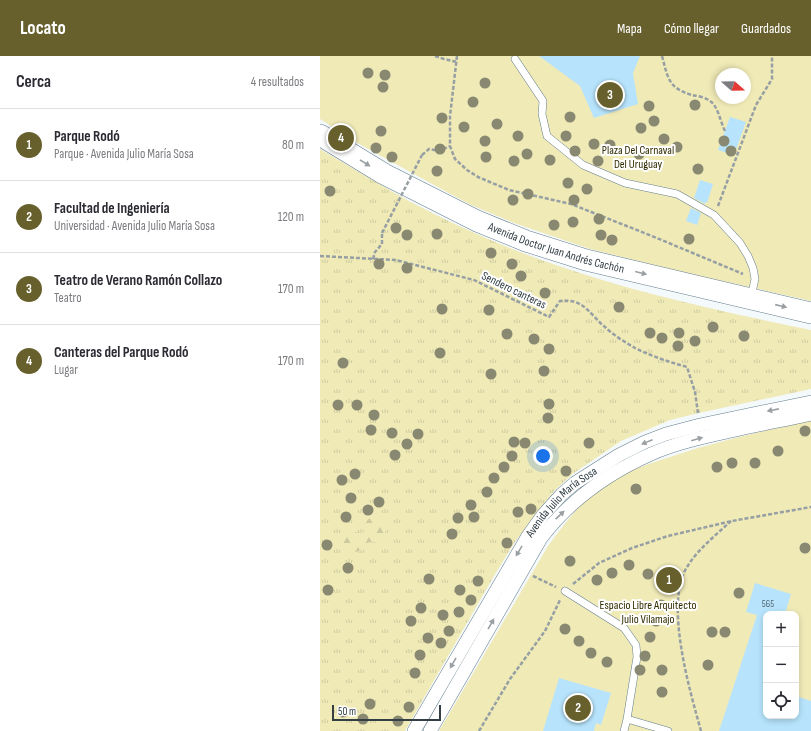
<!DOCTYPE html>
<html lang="es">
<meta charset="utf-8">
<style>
body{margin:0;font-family:"Sofia Sans Condensed",sans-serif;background:#f7f7f7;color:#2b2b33}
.controls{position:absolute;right:12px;bottom:12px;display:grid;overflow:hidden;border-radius:8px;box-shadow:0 2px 6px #0003}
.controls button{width:36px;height:36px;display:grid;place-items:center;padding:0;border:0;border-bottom:1px solid #e1e1e2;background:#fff;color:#2b2b33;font:20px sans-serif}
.compass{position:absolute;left:395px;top:12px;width:36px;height:36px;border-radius:50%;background:#fff;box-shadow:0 2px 6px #0003;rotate:110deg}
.scale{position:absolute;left:12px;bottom:10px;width:109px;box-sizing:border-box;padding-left:4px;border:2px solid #333f45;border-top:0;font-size:11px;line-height:14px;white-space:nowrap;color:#333f45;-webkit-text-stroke:3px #fff;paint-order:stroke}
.you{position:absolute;left:223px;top:400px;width:14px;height:14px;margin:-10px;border:3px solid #fff;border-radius:50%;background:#1a73e8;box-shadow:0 0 0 6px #1a73e833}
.badge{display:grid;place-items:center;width:26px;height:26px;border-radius:50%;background:#67602d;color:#fff;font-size:13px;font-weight:700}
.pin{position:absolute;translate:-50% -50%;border:2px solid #fff;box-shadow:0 1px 4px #0006}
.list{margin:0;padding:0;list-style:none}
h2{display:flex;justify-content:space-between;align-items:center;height:52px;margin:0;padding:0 16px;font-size:17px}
h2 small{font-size:13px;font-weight:400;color:#7c7c81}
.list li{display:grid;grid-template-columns:26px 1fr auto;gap:12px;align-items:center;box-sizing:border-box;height:72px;padding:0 16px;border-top:1px solid #e1e1e2}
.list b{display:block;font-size:15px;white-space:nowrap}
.list p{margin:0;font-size:13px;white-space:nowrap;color:#7c7c81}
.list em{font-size:13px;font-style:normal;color:#7c7c81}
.icon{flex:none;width:22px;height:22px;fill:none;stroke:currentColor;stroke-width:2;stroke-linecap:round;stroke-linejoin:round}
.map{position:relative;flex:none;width:491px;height:675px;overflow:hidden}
header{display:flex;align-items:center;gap:24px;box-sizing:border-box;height:56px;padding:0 20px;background:#67602d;color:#fff}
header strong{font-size:19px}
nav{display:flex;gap:22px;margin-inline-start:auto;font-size:14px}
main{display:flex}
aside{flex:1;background:#fff}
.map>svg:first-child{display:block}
</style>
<header>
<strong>Locato</strong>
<nav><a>Mapa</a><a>Cómo llegar</a><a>Guardados</a></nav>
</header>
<main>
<aside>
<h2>Cerca<small>4 resultados</small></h2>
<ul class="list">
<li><span class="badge">1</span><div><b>Parque Rodó</b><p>Parque · Avenida Julio María Sosa</p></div><em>80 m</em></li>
<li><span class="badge">2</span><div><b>Facultad de Ingeniería</b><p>Universidad · Avenida Julio María Sosa</p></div><em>120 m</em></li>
<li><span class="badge">3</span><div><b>Teatro de Verano Ramón Collazo</b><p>Teatro</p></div><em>170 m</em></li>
<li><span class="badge">4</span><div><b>Canteras del Parque Rodó</b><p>Lugar</p></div><em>170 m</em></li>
</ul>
</aside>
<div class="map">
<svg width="491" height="675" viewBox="0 0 491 675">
<defs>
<pattern id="grass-tufts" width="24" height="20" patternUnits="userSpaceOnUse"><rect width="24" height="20" fill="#f0eab7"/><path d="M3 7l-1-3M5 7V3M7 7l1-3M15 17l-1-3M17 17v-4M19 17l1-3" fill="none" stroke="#ceca9f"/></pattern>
<pattern id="forest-firs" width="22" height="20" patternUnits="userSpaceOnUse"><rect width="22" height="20" fill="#f0eab7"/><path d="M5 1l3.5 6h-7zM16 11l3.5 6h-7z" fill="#ceca9f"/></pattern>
</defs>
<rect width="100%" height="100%" fill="#f4f9fc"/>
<!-- grass -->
<path fill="url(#grass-tufts)" d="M0,93C30,111 59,128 89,145C136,170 186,192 236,209C319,238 405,256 491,274V333L379,357L350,364L301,385L254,417L235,434L217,456L195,486L174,520L85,675H0Z"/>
<!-- forest -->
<path fill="url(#forest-firs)" d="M53,460C73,460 66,474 62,485L57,487L52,485L45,488L43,493L36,496H30L29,491L23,489C24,477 31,474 42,478L46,473C44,466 47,464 53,460Z"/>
<!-- green -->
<path fill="#f0eab7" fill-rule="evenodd" d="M0,0H491V245L354,214L270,193L194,167L151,149L125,135L39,88L0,63ZM401,18H425V42H401Z
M491,364V675H119L228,490C245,467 263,442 288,427C308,414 331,407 353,400C398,385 445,375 491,364ZM446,558H476V660H446Z"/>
<!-- building -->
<path fill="#b7e4fc" d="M219,0H320L313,17L318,48L274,62L260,30Z
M410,61L426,66L414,99L398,94Z
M380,124L393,128L387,147L385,146V148L374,142Z
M371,152L381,157L377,169L366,165Z
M435,527L471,538L465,558H446V660H476V640L491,645V675H399L437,559L426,556Z
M239,622L291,637L281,669L276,667L274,675H223Z"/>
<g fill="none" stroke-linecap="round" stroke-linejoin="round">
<defs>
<path id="lane" d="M195,3L223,45L222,58L227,80L263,109L305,127L357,138L394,159L420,187L428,200L433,212L435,223L431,241
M245,535L304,572L316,589L317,601L307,663
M304,675L307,663L348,675"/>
<g id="street">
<path id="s1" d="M94,675L208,480L223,459L242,438L255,427L299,399L325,386L346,378L380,369L491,346"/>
<path d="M110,675L221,482C250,444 288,417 331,398C356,387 384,381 411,375C437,369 464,364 491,358"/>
</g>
<g id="primary">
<path id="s2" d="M0,79L64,118L157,165L206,185L266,204L491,257"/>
</g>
</defs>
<!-- lane casing -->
<use href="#lane" stroke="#657e8c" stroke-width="8"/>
<!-- street casing -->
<use href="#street" stroke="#657e8c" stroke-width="14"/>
<!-- primary casing -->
<use href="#primary" stroke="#657e8c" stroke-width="22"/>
<!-- path -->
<path stroke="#969fa3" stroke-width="2.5" stroke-dasharray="4 2" stroke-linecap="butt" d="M115,0L124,3L137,6
M137,0L130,60V90L135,103L147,114L158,121L189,134L251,148L332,180L423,218
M342,0C348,22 348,32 372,39C377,40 385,41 390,45C398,50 400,65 405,75
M102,99L109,93L119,95L130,90
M398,150L436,49L452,23V0
M0,200L76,204L154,224L229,261L240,245C264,242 269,258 285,271C292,278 306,287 315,292C331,300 349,306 367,311L375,336L378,357
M53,203L55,196L62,188V177
M213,520L236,531
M253,528L279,507L312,492L348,480L412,465L491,451
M159,675L190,623L225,575L240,544
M381,675C370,635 344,548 367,511C378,493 396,479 411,465"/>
<!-- lane -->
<use href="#lane" stroke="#fff" stroke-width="7"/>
<!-- street -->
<use href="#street" stroke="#fff" stroke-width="13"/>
<!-- primary -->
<use href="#primary" stroke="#fff" stroke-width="21"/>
<!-- path-bridge -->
<path stroke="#969fa3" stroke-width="2.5" stroke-dasharray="4 2" stroke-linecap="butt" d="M62,177L102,99"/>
</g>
<!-- trees -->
<g fill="#898871">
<circle cx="48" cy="17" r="5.5"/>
<circle cx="65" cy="19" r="5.5"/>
<circle cx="165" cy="27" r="5.5"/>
<circle cx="63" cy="31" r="5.5"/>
<circle cx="153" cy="46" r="5.5"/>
<circle cx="375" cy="49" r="5.5"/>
<circle cx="329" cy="50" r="5.5"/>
<circle cx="250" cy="61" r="5.5"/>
<circle cx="122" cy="62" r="5.5"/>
<circle cx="334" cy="65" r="5.5"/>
<circle cx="177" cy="68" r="5.5"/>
<circle cx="144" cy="71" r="5.5"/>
<circle cx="321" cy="72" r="5.5"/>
<circle cx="61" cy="75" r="5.5"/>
<circle cx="198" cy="80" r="5.5"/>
<circle cx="246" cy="80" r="5.5"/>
<circle cx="344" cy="83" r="5.5"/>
<circle cx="165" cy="85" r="5.5"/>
<circle cx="404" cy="85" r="5.5"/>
<circle cx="274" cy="88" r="5.5"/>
<circle cx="290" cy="89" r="5.5"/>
<circle cx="357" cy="91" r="5.5"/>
<circle cx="56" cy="92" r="5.5"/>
<circle cx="120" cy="93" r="5.5"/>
<circle cx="255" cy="95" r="5.5"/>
<circle cx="411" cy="95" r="5.5"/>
<circle cx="207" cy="98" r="5.5"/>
<circle cx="319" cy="98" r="5.5"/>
<circle cx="72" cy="101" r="5.5"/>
<circle cx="166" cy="101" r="5.5"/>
<circle cx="230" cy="104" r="5.5"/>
<circle cx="194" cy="105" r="5.5"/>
<circle cx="278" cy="105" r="5.5"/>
<circle cx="378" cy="113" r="5.5"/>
<circle cx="117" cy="115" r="5.5"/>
<circle cx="248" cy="127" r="5.5"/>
<circle cx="267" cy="133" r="5.5"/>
<circle cx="10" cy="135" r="5.5"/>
<circle cx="208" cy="138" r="5.5"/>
<circle cx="193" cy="144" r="5.5"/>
<circle cx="254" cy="144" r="5.5"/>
<circle cx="279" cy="163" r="5.5"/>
<circle cx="253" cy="166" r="5.5"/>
<circle cx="234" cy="169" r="5.5"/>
<circle cx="76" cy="172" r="5.5"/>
<circle cx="117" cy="178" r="5.5"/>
<circle cx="87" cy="179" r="5.5"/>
<circle cx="281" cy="179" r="5.5"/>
<circle cx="369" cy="183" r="5.5"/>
<circle cx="292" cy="184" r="5.5"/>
<circle cx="171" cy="197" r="5.5"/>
<circle cx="59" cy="208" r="5.5"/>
<circle cx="192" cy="208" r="5.5"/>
<circle cx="87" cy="212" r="5.5"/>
<circle cx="201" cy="220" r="5.5"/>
<circle cx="225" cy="237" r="5.5"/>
<circle cx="299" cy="251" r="5.5"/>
<circle cx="122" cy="253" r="5.5"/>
<circle cx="169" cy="254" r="5.5"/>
<circle cx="393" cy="271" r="5.5"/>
<circle cx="330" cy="277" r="5.5"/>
<circle cx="359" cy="277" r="5.5"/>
<circle cx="187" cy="278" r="5.5"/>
<circle cx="424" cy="280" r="5.5"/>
<circle cx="342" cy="282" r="5.5"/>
<circle cx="214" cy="283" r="5.5"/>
<circle cx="375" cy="285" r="5.5"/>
<circle cx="358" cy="290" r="5.5"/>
<circle cx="229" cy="293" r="5.5"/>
<circle cx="120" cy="297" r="5.5"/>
<circle cx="23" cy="307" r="5.5"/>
<circle cx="224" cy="315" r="5.5"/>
<circle cx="171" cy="318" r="5.5"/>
<circle cx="229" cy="348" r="5.5"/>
<circle cx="18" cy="349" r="5.5"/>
<circle cx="37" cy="349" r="5.5"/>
<circle cx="54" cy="359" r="5.5"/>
<circle cx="228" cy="362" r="5.5"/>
<circle cx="51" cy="374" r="5.5"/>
<circle cx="485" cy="375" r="5.5"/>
<circle cx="72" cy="377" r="5.5"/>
<circle cx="98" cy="378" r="5.5"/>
<circle cx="194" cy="386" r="5.5"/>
<circle cx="205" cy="387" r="5.5"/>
<circle cx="269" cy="387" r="5.5"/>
<circle cx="87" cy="388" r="5.5"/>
<circle cx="458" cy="395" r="5.5"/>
<circle cx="75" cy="399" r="5.5"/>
<circle cx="192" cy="400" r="5.5"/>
<circle cx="412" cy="407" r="5.5"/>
<circle cx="435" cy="407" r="5.5"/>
<circle cx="184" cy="411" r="5.5"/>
<circle cx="397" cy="411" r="5.5"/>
<circle cx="246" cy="415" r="5.5"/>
<circle cx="35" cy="418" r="5.5"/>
<circle cx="174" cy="422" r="5.5"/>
<circle cx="22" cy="424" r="5.5"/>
<circle cx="316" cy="433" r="5.5"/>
<circle cx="167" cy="436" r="5.5"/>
<circle cx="31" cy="442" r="5.5"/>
<circle cx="59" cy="446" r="5.5"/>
<circle cx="151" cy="449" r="5.5"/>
<circle cx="211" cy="453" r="5.5"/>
<circle cx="48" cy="454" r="5.5"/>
<circle cx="198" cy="456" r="5.5"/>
<circle cx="26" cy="461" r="5.5"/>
<circle cx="154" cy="461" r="5.5"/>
<circle cx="138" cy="462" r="5.5"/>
<circle cx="132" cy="478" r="5.5"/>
<circle cx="187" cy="487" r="5.5"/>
<circle cx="7" cy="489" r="5.5"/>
<circle cx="485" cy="492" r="5.5"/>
<circle cx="250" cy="505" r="5.5"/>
<circle cx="309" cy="509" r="5.5"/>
<circle cx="28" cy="512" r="5.5"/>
<circle cx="292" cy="517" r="5.5"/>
<circle cx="328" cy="518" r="5.5"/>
<circle cx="109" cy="523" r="5.5"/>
<circle cx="277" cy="524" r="5.5"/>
<circle cx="158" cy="525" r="5.5"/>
<circle cx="343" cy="529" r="5.5"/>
<circle cx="8" cy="534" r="5.5"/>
<circle cx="140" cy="534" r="5.5"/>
<circle cx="419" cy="537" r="5.5"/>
<circle cx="151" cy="544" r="5.5"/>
<circle cx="341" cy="549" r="5.5"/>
<circle cx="101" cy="552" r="5.5"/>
<circle cx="139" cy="556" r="5.5"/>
<circle cx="123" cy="559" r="5.5"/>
<circle cx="91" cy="565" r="5.5"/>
<circle cx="336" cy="565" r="5.5"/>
<circle cx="245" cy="573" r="5.5"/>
<circle cx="129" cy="575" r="5.5"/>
<circle cx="392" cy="576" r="5.5"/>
<circle cx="405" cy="576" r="5.5"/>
<circle cx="330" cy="581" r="5.5"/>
<circle cx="108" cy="582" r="5.5"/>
<circle cx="259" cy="585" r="5.5"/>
<circle cx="121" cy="587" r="5.5"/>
<circle cx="271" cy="597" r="5.5"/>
<circle cx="100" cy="599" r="5.5"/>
<circle cx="325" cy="600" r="5.5"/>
<circle cx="287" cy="606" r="5.5"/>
<circle cx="388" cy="609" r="5.5"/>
<circle cx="320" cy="614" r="5.5"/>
<circle cx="342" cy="614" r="5.5"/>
<circle cx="95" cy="617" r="5.5"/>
<circle cx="342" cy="636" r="5.5"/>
<circle cx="50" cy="648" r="5.5"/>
<circle cx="89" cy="651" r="5.5"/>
<circle cx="23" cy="656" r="5.5"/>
<circle cx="43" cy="663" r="5.5"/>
<circle cx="78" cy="665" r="5.5"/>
</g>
<!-- one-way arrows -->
<defs><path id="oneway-solid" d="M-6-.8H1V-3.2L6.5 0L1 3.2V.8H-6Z"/></defs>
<g fill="#999fa2">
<use href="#oneway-solid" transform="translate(45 107) rotate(32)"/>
<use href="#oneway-solid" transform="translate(321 217) rotate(14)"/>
<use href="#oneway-solid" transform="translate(461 250) rotate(13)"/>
<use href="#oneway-solid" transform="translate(453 354) rotate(169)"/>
<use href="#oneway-solid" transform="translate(377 383) rotate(-16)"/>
<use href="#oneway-solid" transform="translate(327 386) rotate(158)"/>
<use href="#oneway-solid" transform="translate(240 459) rotate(-44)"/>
<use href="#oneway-solid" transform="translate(199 495) rotate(121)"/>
<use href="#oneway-solid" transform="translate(171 568) rotate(-60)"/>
<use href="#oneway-solid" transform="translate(133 607) rotate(120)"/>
</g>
<g text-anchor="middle" stroke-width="4" stroke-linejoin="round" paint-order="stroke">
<!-- number labels -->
<g font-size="10" fill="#546873">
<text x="448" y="551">565</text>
</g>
<!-- park labels -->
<g font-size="12" fill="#312b00" stroke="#fff">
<text x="318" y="98">Plaza Del Carnaval<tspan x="318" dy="14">Del Uruguay</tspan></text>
<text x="328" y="553">Espacio Libre Arquitecto<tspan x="328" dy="14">Julio Vilamajo</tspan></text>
</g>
<!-- street labels -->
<g font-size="12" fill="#333f45" stroke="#fff">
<text dy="4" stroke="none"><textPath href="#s2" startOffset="263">Avenida Doctor Juan Andrés Cachón</textPath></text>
<text transform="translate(194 234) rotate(26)" y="4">Sendero canteras</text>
<text dy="4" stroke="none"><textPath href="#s1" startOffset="274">Avenida Julio María Sosa</textPath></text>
</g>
</g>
</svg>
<div class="controls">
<button>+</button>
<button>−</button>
<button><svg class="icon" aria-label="locate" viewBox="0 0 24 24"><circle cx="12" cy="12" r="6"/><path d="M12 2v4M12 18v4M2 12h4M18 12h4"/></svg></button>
</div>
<svg class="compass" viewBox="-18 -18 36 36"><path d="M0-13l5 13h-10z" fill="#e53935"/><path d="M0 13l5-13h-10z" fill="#7c7c81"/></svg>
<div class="scale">50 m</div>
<div class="you"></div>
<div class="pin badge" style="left:349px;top:524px">1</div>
<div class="pin badge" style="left:258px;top:652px">2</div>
<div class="pin badge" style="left:290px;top:39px">3</div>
<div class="pin badge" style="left:21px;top:82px">4</div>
</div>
</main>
